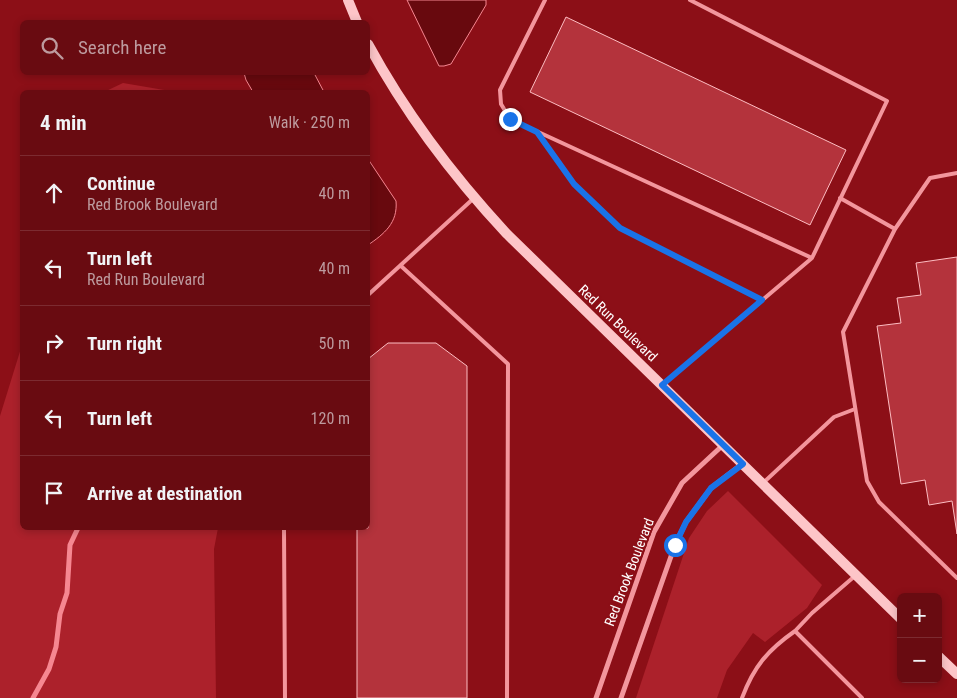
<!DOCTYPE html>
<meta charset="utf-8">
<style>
body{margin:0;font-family:"Roboto Condensed",sans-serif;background:#6e141a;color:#f1f3f6}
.controls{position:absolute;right:15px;bottom:15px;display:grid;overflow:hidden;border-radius:8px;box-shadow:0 2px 8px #0003}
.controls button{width:45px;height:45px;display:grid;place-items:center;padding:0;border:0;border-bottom:1px solid #7c2b31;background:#690b11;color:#f1f3f6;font:25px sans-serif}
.stop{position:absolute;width:15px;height:15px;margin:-11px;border:4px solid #1a73e8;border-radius:50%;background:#fff}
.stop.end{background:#1a73e8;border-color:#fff;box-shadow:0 1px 5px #0008}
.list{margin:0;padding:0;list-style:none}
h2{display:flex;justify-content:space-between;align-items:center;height:65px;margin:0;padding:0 20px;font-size:21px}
h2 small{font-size:16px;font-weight:400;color:#bd9b9f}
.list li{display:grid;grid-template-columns:32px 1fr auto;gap:15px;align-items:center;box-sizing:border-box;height:75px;padding:0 20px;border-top:1px solid #7c2b31}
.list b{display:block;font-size:19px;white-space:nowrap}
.list p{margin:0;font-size:16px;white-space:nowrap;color:#bd9b9f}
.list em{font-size:16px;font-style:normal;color:#bd9b9f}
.icon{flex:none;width:28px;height:28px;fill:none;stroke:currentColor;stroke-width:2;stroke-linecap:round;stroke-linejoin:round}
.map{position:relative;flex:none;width:957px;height:698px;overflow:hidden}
.search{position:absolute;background:#690b11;box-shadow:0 2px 8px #0003;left:20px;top:20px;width:350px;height:55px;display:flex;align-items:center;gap:12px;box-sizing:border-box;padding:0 18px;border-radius:8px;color:#bd9b9f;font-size:19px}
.panel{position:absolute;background:#690b11;box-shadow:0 2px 8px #0003;left:20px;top:90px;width:350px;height:440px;border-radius:8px}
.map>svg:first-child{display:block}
</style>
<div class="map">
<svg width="957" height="698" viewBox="0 0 957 698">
<rect width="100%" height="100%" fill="#8c0f17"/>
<!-- green -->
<path fill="#ac212b" d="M123,83L176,92H177H104Z
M22,345V528H218L214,549L216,698H0V416Z
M728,491L822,585L807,608L765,642L753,633L727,670L717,698H636L689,538L707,511Z"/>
<!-- water -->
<path fill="#68090e" stroke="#f68791" d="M407,0H486V5L451,64L444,66H439Z
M244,73H314L324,92H253L246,80Z
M368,159L396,201C398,223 384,234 368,245Z"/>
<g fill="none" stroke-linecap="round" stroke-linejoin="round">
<!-- stream -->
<path stroke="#f68791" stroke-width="5" d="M33,698L49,669L56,647L60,614L67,593L70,545L78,528"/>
</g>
<!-- building -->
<path fill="#b4333c" stroke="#fdbdc2" d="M566,17L846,150L810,225L530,92Z
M957,257V534L952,501L929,505L925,480L901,484L877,326L901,323L897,298L921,295L916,263Z
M388,343H436L467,366V698H357V528H368V359Z"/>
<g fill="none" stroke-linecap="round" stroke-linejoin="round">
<!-- lane -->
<path stroke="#f3969d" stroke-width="4" d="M545,0L500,90L501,104L510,119L812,258
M538,133L574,184L620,228L762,300
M957,173L930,178L895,229L843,332L867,481L879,502L957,578
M840,198L895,229
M401,266L508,364L507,698
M368,295L474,198
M662,385L812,258L887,101L690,0
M763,483L834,417L855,409
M284,528L285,698
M795,631L812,613L856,575
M742,698C754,666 768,650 795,631L862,698"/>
<!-- street -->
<path stroke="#f3969d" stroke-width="5" d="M596,698L654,532L682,483L723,445
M621,698L675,545L686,522L711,488L742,464"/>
<!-- secondary -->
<path stroke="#fdc5c8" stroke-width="10" d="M348,0L357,22
M368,44C406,114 452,175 507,234L901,619
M938,656L957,674"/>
</g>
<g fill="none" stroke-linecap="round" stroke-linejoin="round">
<!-- route -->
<path stroke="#1a73e8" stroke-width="6" d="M510,119L537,132L574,184L620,228L762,300L662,385L743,464L711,488L686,522L675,545"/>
</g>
<g text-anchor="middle" stroke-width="4" stroke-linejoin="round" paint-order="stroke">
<!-- street labels -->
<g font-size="14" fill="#fff" stroke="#8c0f17">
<text transform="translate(618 323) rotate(44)" y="5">Red Run Boulevard</text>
<text transform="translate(629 572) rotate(-69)" y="5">Red Brook Boulevard</text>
</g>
</g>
</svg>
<div class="controls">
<button>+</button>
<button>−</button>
</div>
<div class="stop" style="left:675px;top:545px"></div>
<div class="stop end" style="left:510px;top:119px"></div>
<div class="search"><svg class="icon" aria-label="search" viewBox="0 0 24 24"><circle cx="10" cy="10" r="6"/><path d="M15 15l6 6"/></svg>Search here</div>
<section class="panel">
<h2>4 min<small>Walk · 250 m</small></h2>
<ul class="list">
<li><svg class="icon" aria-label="ahead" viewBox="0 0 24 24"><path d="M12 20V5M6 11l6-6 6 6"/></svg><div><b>Continue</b><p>Red Brook Boulevard</p></div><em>40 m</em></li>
<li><svg class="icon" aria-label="left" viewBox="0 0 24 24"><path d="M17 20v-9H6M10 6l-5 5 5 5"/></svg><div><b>Turn left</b><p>Red Run Boulevard</p></div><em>40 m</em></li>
<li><svg class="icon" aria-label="right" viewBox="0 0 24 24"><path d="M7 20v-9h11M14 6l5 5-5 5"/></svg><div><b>Turn right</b></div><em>50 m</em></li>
<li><svg class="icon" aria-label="left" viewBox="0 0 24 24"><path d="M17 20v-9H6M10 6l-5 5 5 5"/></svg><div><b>Turn left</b></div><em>120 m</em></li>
<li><svg class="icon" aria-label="arrive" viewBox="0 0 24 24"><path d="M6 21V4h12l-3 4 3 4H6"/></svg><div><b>Arrive at destination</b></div></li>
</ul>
</section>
</div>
